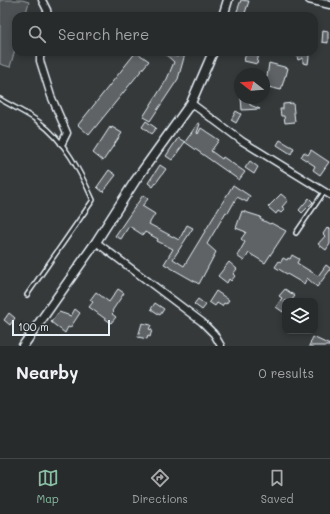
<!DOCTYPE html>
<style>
body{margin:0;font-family:Mali,sans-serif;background:#303334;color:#f1f3f6}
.controls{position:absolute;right:12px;bottom:12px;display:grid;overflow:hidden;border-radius:8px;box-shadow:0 2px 6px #0003}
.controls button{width:36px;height:36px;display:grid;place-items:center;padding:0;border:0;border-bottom:1px solid #444748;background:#282b2c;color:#f1f3f6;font:20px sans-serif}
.compass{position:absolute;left:234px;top:68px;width:36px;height:36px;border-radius:50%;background:#282b2c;box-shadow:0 2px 6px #0003;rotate:287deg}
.scale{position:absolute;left:12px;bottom:10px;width:98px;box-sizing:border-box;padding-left:4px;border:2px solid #e8f1f8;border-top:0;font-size:11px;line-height:14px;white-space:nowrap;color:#e8f1f8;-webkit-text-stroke:3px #2a2d2e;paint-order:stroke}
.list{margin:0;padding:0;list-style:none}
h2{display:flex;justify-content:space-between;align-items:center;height:52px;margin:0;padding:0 16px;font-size:17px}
h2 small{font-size:13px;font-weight:400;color:#a5a7a9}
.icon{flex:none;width:22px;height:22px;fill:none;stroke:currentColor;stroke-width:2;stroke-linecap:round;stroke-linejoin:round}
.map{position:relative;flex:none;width:330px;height:346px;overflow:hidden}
.search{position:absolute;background:#282b2c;box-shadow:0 2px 6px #0003;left:12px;right:12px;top:12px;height:44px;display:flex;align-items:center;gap:10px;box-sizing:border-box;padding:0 14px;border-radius:12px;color:#a5a7a9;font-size:15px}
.sheet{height:112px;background:#282b2c}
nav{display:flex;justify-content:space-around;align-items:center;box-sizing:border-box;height:56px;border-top:1px solid #444748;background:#282b2c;font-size:11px;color:#a5a7a9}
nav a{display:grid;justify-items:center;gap:2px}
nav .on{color:#8abfa5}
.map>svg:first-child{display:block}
</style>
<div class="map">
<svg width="330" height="346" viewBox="0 0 330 346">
<rect width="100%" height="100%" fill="#35393a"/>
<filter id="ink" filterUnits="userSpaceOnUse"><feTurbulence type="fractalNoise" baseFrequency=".025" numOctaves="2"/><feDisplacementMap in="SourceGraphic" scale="8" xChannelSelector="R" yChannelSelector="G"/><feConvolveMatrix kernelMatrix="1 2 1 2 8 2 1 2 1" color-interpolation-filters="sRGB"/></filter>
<g filter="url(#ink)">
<!-- pitch -->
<path fill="#4d5152" stroke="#9aa1a5" d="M0,0H22L29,2L25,16H16V46L10,67L0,64Z"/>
<!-- building -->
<path fill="#5f6365" stroke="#e8f1f8" d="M241,0L249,1L244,16L236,14Z
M323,30L328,31V43L322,42Z
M136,52L149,61L89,135L78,125Z
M163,52H171L177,57L178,53L185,54L178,79L150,121L143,117L167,79L174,62Z
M246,52H259L257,64L244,61Z
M296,52H308L309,57L308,64L303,63V58L298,60Z
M269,63L288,68L286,76H285L281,90L264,86V76L267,77Z
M241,98H250V105L260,109L242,110Z
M293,103L295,122L285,123L284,116H281L280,109H283V104Z
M236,111L241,114L236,123L231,120Z
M146,121L156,128L151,134L142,127Z
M198,123L200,124L197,133L198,134L201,128L219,140L211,151L222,159L223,157L245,172L239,180L185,142Z
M110,127L111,129L112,127L122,133L103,161L93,153Z
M178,138L185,142L172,160L166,156Z
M280,140L294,148L291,154L277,145Z
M311,150L329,162L320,175L313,170L315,166L301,157L304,152L308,155Z
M250,161L258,167L254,174L245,168Z
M160,165L166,169L153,187L148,183Z
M109,170L116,175L103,192L97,187Z
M233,185L250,196L247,202L237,197L228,213L226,212L207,244L216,252L199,284L164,264L173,249L157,241L158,239L145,232L143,235L129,226L121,239L115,236L143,195L148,199L142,206L155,214L149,224L179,240L187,225L193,228L173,259L184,266Z
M281,194L288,200L282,207L285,209L281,213L278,211L276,214L268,207Z
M309,198L313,202L302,213L299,210Z
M242,211L261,217L260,219L270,224L271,223L286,231L265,263L249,253L244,261L237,256L245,242L241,239L246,232L236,228Z
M327,228L329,230L330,228V244L326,250L318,244L325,236L323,234Z
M292,255L299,259L297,263L318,276L326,265L330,268V270L317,287L307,278L304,284L275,267L279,261L281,262L283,258L287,260L288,258L290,259Z
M229,262L237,269L233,274L235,276L231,281L229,279L227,283L218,276Z
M118,289L124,293L112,311L114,312L112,314L116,317L111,323L89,307L93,302L90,300L96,292L109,302Z
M285,289L295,296L291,301H285V309L283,312L276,307L282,298L279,296Z
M216,291L229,300L226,304L224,303L222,306L217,303L215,306L209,302Z
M198,299L206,305L202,310L194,304Z
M155,303L164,309L160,315L151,309Z
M75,309L80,313L70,328L68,327L65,333L51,322L59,312L71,316Z
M9,313L15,318L10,325L4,320Z
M142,323L151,325L149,329L152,330L150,337L148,336L147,339L138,337Z
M313,337L330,345V346H309Z"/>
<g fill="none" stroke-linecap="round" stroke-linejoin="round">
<defs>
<path id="lane" d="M0,99C13,107 27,113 39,122C65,141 80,171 93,200L27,295
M296,233L324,192"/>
<path id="street" d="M42,0L47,10L48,16
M309,0L330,5
M42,52L40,57V61L51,96L67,133L62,143
M191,103L242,141L330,195
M96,242L202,322L214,334L221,346"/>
<path id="secondary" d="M223,16L228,0
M23,346L96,242L135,181L191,103L213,52"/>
</defs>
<!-- lane casing -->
<use href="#lane" stroke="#e8f1f8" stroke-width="6"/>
<!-- street casing -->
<use href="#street" stroke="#e8f1f8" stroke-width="9"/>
<!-- secondary casing -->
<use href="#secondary" stroke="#e8f1f8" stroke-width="11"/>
<!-- lane -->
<use href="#lane" stroke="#2a2d2e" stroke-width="3"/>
<!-- street -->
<use href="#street" stroke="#2a2d2e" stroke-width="6"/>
<!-- secondary -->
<use href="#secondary" stroke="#2a2d2e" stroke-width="8"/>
</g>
</g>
</svg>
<div class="controls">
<button><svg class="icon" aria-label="layers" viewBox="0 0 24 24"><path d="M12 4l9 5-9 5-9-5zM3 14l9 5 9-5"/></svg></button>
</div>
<svg class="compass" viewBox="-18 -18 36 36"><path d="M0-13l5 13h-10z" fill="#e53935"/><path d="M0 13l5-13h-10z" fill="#a5a7a9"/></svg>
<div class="scale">100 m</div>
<div class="search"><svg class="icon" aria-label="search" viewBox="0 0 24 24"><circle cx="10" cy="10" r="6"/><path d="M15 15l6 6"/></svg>Search here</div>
</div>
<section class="sheet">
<h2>Nearby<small>0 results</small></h2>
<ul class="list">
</ul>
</section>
<nav>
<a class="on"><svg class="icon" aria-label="map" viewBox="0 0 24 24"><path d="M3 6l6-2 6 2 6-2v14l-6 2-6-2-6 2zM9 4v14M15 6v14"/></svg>Map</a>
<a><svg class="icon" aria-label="directions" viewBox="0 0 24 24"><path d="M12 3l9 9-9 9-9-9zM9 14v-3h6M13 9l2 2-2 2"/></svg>Directions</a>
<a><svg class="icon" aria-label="saved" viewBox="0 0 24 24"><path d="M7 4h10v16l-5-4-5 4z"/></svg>Saved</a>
</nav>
